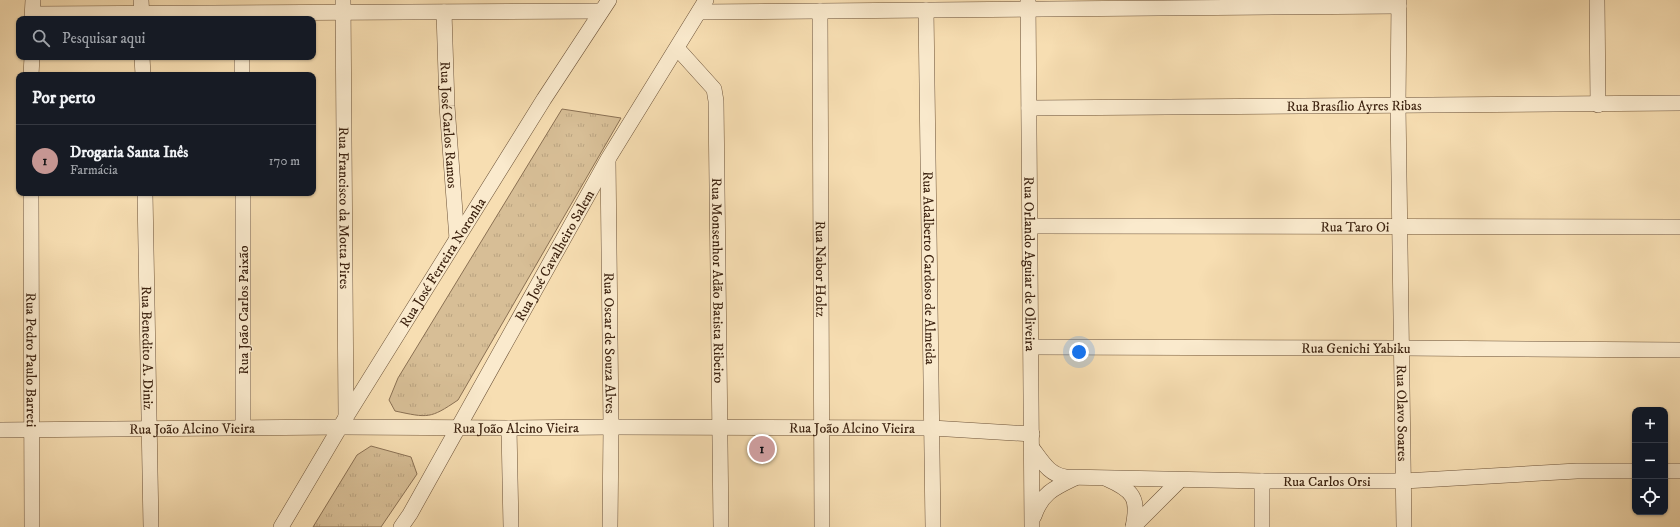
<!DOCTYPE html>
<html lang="pt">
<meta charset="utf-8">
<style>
body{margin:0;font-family:"IM FELL DW Pica",serif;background:#20242c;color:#f1f3f6}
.controls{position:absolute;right:12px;bottom:12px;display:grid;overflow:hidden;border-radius:8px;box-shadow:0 1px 3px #0004}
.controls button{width:36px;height:36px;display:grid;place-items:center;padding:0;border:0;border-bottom:1px solid #363941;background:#171b24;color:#f1f3f6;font:20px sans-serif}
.you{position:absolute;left:1079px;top:352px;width:14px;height:14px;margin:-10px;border:3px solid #fff;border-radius:50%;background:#1a73e8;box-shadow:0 0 0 6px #1a73e833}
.badge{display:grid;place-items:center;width:26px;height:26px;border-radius:50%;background:#c59692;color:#111;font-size:13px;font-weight:700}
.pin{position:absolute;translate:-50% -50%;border:2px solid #fff;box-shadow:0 1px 4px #0006}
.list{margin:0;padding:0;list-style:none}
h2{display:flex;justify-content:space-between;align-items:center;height:52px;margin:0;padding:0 16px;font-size:17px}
h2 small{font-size:13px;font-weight:400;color:#9ea1a6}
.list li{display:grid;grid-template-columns:26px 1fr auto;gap:12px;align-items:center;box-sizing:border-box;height:72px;padding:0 16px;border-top:1px solid #363941}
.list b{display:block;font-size:15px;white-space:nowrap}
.list p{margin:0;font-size:13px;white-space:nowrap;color:#9ea1a6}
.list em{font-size:13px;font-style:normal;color:#9ea1a6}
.icon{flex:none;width:22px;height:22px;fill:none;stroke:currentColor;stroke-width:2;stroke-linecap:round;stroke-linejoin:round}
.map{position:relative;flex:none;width:1680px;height:527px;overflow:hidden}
.search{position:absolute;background:#171b24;box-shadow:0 1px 3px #0004;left:16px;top:16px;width:300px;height:44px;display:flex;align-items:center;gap:10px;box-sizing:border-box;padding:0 14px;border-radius:8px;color:#9ea1a6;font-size:15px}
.panel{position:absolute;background:#171b24;box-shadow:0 1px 3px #0004;left:16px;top:72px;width:300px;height:124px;border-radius:8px}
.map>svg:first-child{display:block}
</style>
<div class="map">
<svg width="1680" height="527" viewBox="0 0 1680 527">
<defs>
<pattern id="grass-tufts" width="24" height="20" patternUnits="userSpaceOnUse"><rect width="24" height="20" fill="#d7be96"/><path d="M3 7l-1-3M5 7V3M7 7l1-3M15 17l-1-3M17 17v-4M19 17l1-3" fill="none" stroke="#b9a380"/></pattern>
</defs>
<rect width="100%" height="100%" fill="#f7deb2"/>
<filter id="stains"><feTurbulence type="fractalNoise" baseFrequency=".005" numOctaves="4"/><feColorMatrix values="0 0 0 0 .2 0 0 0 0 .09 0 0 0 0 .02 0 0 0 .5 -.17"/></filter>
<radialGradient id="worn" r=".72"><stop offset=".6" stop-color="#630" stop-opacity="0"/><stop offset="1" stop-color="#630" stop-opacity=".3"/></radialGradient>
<!-- grass -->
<path fill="url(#grass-tufts)" stroke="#8a7053" d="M562,109L621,118L458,400C430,419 428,418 395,411L389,400L398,378Z
M371,446L411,457L417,474L381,527H313L357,455Z"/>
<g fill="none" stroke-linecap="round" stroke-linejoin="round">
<defs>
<g id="minor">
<path d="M141,0L142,19"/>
<path id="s1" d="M343,0L346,417"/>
<path id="s2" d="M1028,0L1032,527"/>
<path id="s3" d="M1399,0L1398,106L1404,527"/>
<path d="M1597,0L1598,105"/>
<path id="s4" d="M926,10L933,527"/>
<path id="s5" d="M820,11L822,527"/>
<path id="s6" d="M444,12L447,106L457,239"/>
<path d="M699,12L1399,6"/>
<path d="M33,14L601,11"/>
<path d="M32,19L33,0"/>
<path id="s7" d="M677,48L714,89L716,101L721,527"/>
<path d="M142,57L143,75"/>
<path d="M242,57V75"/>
<path d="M31,75L32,57"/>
<path id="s8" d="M1029,108L1680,103"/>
<path id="s9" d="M608,160L611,427L610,527"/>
<path id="s10" d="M31,193L32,527"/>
<path id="s11" d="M145,193L151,527"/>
<path d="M243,193V427"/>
<path id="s12" d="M1030,226L1680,227"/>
<path id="s13" d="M1031,347L1401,348L1680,350"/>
<path d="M509,428L511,527"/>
<path id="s14" d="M0,430L341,427L509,428L611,427L932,428L1032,434"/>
<path id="s15" d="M1032,448C1042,461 1049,475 1066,477L1262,481H1404L1577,471H1635"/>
<path d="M1665,471H1680"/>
<path d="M1107,479C1134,491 1139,498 1133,527"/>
<path d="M1262,481V527"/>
<path d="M1034,516C1042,493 1054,488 1075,478"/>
<path id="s16" d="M281,527L346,417L544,99L609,0"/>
<path id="s17" d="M401,527L410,514L608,159L706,0"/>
<path d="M1133,527L1180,480"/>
</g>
</defs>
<!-- minor casing -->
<use href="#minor" stroke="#6c5238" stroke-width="16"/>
<!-- minor -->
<use href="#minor" stroke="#faeacd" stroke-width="15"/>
</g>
<g text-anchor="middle" stroke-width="3" stroke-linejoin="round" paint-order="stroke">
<!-- street labels -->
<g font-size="14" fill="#3d2310" stroke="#faeacd">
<text dy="5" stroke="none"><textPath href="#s8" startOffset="325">Rua Brasílio Ayres Ribas</textPath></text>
<text dy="5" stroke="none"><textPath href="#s6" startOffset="113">Rua José Carlos Ramos</textPath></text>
<text dy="5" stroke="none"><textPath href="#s1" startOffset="208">Rua Francisco da Motta Pires</textPath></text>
<text dy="5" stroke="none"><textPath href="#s12" startOffset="325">Rua Taro Oi</textPath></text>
<text dy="5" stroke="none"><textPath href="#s17" startOffset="312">Rua José Cavalheiro Salem</textPath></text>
<text dy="5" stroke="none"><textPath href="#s16" startOffset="310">Rua José Ferreira Noronha</textPath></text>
<text dy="5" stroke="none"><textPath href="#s2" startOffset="264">Rua Orlando Aguiar de Oliveira</textPath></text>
<text dy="5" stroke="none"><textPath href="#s4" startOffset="258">Rua Adalberto Cardoso de Almeida</textPath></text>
<text dy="5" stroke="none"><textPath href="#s5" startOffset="258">Rua Nabor Holtz</textPath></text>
<text dy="5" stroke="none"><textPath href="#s7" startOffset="247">Rua Monsenhor Adão Batista Ribeiro</textPath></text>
<text transform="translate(243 310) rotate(-90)" y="5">Rua João Carlos Paixão</text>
<text dy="5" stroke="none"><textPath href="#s9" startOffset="183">Rua Oscar de Souza Alves</textPath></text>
<text dy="5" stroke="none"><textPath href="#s11" startOffset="155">Rua Benedito A. Diniz</textPath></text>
<text dy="5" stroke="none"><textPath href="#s13" startOffset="325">Rua Genichi Yabiku</textPath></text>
<text dy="5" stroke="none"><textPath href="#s10" startOffset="167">Rua Pedro Paulo Barreti</textPath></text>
<text dy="5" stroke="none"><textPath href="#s3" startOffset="413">Rua Olavo Soares</textPath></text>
<text dy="5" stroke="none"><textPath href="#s14" startOffset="516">Rua João Alcino Vieira</textPath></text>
<text dy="5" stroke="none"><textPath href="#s14" startOffset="192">Rua João Alcino Vieira</textPath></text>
<text dy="5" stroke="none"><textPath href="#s14" startOffset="852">Rua João Alcino Vieira</textPath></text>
<text dy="5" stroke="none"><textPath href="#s15" startOffset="307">Rua Carlos Orsi</textPath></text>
</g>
</g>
<rect width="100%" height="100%" filter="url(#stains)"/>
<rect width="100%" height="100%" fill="url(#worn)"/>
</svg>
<div class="controls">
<button>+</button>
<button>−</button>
<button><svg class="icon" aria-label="locate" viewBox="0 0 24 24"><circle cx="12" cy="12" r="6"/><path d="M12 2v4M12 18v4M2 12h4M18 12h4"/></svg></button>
</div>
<div class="you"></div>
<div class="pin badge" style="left:762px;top:449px">1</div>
<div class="search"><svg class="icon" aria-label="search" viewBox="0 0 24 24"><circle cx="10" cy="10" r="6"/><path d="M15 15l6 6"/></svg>Pesquisar aqui</div>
<section class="panel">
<h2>Por perto<small></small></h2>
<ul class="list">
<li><span class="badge">1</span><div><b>Drogaria Santa Inês</b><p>Farmácia</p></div><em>170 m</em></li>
</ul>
</section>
</div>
